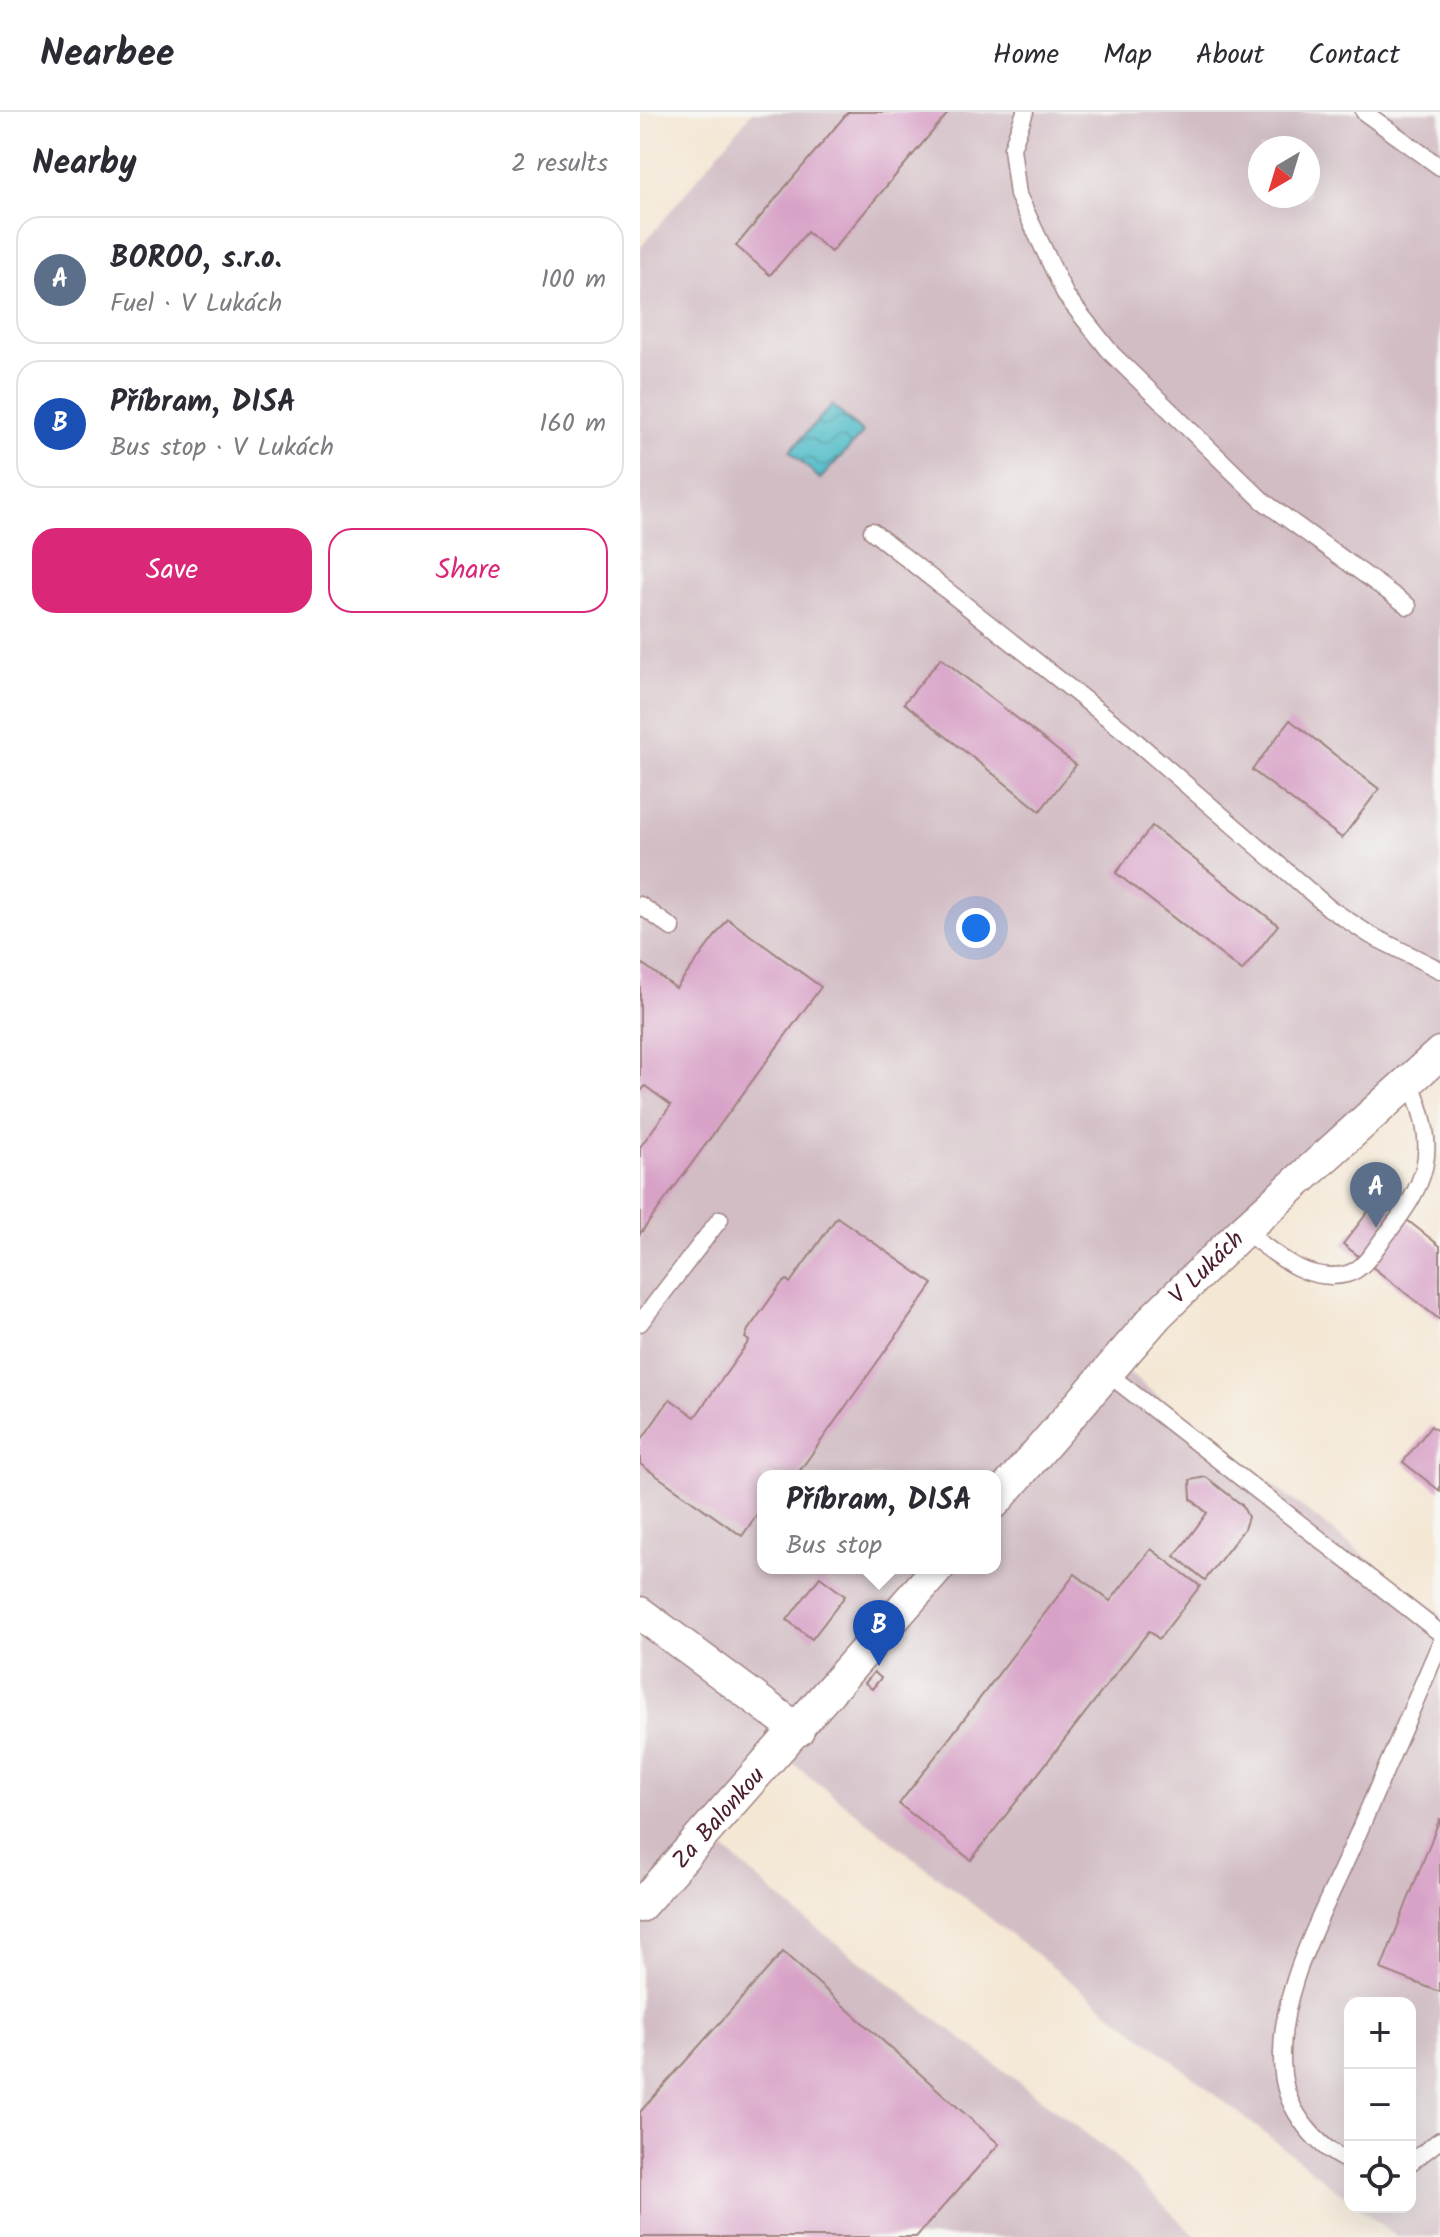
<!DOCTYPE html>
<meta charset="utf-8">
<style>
body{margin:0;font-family:Kalam,sans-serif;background:#f7f7f7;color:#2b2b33}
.controls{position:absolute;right:24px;bottom:24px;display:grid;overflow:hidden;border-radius:16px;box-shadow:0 8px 32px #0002}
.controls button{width:72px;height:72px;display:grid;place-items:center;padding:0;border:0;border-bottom:2px solid #e1e1e2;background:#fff;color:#2b2b33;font:40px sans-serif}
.compass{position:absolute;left:608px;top:24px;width:72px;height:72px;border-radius:50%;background:#fff;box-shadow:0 8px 32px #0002;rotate:218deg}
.you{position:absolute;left:336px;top:816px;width:28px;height:28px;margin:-20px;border:6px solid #fff;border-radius:50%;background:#1a73e8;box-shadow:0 0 0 12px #1a73e833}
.badge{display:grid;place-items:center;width:52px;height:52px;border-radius:50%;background:#db2777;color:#fff;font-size:26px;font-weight:700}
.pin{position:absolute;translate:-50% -66px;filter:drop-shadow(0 2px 4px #0008)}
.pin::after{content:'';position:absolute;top:42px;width:28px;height:24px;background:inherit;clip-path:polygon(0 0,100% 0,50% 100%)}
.popup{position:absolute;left:117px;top:1358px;width:244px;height:104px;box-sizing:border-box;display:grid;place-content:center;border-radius:16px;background:#fff;filter:drop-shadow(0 2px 6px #0005);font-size:26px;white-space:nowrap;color:#7c7c81}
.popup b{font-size:30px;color:#2b2b33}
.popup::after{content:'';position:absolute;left:50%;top:100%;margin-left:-16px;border:16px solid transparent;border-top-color:#fff}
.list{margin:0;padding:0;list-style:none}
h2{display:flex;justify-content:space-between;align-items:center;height:104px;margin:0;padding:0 32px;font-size:34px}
h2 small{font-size:26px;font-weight:400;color:#7c7c81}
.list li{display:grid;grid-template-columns:52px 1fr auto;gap:24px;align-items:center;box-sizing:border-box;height:128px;margin:0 16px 16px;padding:0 16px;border:2px solid #e1e1e2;border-radius:24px}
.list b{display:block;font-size:30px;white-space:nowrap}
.list p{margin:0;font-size:26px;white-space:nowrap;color:#7c7c81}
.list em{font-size:26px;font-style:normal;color:#7c7c81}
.actions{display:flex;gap:16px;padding:24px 32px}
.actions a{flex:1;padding:18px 0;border:2px solid #db2777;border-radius:24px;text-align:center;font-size:28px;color:#db2777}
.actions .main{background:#db2777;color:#fff}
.icon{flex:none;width:44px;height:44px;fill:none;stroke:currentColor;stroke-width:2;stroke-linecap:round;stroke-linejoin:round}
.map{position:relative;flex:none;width:800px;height:2125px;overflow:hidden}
header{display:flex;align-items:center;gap:48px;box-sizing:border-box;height:112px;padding:0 40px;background:#fff;border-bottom:2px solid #e1e1e2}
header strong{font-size:38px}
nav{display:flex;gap:44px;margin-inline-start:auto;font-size:28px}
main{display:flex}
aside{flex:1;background:#fff}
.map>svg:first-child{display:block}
</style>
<header>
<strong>Nearbee</strong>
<nav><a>Home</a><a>Map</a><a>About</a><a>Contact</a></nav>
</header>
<main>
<aside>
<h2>Nearby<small>2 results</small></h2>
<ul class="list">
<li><span class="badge" style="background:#5c6f8a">A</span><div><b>BOROO, s.r.o.</b><p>Fuel · V Lukách</p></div><em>100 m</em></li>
<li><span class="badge" style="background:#1a4fb4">B</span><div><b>Příbram, DISA</b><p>Bus stop · V Lukách</p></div><em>160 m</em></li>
</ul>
<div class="actions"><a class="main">Save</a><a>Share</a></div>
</aside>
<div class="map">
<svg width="800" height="2125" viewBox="0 0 800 2125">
<defs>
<pattern id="water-waves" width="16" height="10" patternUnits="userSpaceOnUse" patternTransform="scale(2)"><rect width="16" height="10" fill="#4ebbc8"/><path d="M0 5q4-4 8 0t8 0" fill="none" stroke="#4397a3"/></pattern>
</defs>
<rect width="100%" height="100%" fill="#f6f6f2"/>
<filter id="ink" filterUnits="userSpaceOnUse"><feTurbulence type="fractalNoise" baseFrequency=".0125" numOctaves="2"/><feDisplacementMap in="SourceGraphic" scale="16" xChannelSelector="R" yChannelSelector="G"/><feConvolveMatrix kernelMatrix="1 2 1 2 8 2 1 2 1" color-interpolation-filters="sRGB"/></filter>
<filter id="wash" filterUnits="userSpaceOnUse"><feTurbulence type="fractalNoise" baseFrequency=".006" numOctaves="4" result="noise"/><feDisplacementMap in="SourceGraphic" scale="32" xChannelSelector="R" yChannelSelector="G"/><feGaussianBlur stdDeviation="1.8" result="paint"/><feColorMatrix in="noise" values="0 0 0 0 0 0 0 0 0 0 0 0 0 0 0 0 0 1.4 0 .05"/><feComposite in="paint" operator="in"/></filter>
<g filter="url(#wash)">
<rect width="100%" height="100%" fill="#f4e7d4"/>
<!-- industrial -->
<path fill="#d2bdc5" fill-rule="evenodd" d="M112,0H800V926L474,1250L800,1502V2125H757L718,2095H770V1891H710V2088L147,1647L77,1731L158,1802L469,2039L556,2125H0V136ZM620,36H668V84H620ZM123,1364H355V1456H123Z"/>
<!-- water -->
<path fill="url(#water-waves)" stroke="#4c6d7a" stroke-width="2" d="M192,293L223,321L180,367L150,339Z"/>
<g id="blocks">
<!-- building -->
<path fill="#d8a2c7" d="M208,0H309L191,140L167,120L130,163L96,134Z
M301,546L436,653L400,699L264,591Z
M650,608L739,677L702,726L612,658Z
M512,714L638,813L602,859L476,761Z
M88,807L181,875L0,1122V1035L31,993L5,974L0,981V850L36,876Z
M739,1086L800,1134V1208L703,1132Z
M197,1105L293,1172L156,1364H123V1394L102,1424L0,1352V1330L30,1287L55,1305L109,1229L105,1226L108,1218L141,1172L147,1168L150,1171Z
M791,1314L800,1321V1379L763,1350Z
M566,1365L602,1393L608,1405L604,1417L565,1468L535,1444L567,1401L551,1387L550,1368Z
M511,1437L560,1474L519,1527L509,1519L331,1748L259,1692L435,1462L470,1489Z
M180,1465L205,1484L172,1527L147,1508Z
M234,1560L241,1566L232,1577L225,1571Z
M800,1706V1880L741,1857Z
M143,1840L359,2032L276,2125H0V2000Z"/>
</g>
</g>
<g filter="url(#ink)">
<use href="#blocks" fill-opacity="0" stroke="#9f8380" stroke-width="2"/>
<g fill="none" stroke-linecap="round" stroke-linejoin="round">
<defs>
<path id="lane" d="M385,0L372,36L378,83L426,184L472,242L623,389L768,494
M724,0L800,55
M232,419L484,619L689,796L730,823L800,858
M0,793L32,816
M604,1118C634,1141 666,1172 707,1162C723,1158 733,1140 742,1128C788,1070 800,1041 770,969
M0,1211L80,1107
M467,1261L800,1521
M710,2050C677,2036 647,1999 643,1962C634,1883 683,1803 713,1733C742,1666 771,1599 800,1532
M770,2051L800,2028"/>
<g id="street">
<path id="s1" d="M355,1390L517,1203L604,1118L800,941"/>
<path d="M0,1501L158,1618"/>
<path id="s2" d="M0,1794L298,1456"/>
</g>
</defs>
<!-- lane casing -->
<use href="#lane" stroke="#9f8380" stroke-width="19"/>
<!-- street casing -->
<use href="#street" stroke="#9f8380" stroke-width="35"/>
<!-- lane -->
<use href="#lane" stroke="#fff" stroke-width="16"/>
<!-- street -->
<use href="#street" stroke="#fff" stroke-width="32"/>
</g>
</g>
<g text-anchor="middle" stroke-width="6" stroke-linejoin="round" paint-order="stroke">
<!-- street labels -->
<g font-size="24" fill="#4a1f2b" stroke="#f6f6f2">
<text dy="8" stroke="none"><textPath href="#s1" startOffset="316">V Lukách</textPath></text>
<text dy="8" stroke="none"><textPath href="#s2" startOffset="118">Za Balonkou</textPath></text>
</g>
</g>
</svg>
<div class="controls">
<button>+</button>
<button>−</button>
<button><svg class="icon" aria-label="locate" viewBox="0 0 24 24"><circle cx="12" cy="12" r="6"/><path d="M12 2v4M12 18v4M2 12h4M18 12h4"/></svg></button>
</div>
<svg class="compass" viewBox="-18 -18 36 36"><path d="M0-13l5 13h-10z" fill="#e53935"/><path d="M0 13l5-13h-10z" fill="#7c7c81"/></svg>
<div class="you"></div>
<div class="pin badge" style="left:736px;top:1116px;background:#5c6f8a">A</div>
<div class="pin badge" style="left:239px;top:1554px;background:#1a4fb4">B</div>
<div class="popup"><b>Příbram, DISA</b>Bus stop</div>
</div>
</main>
